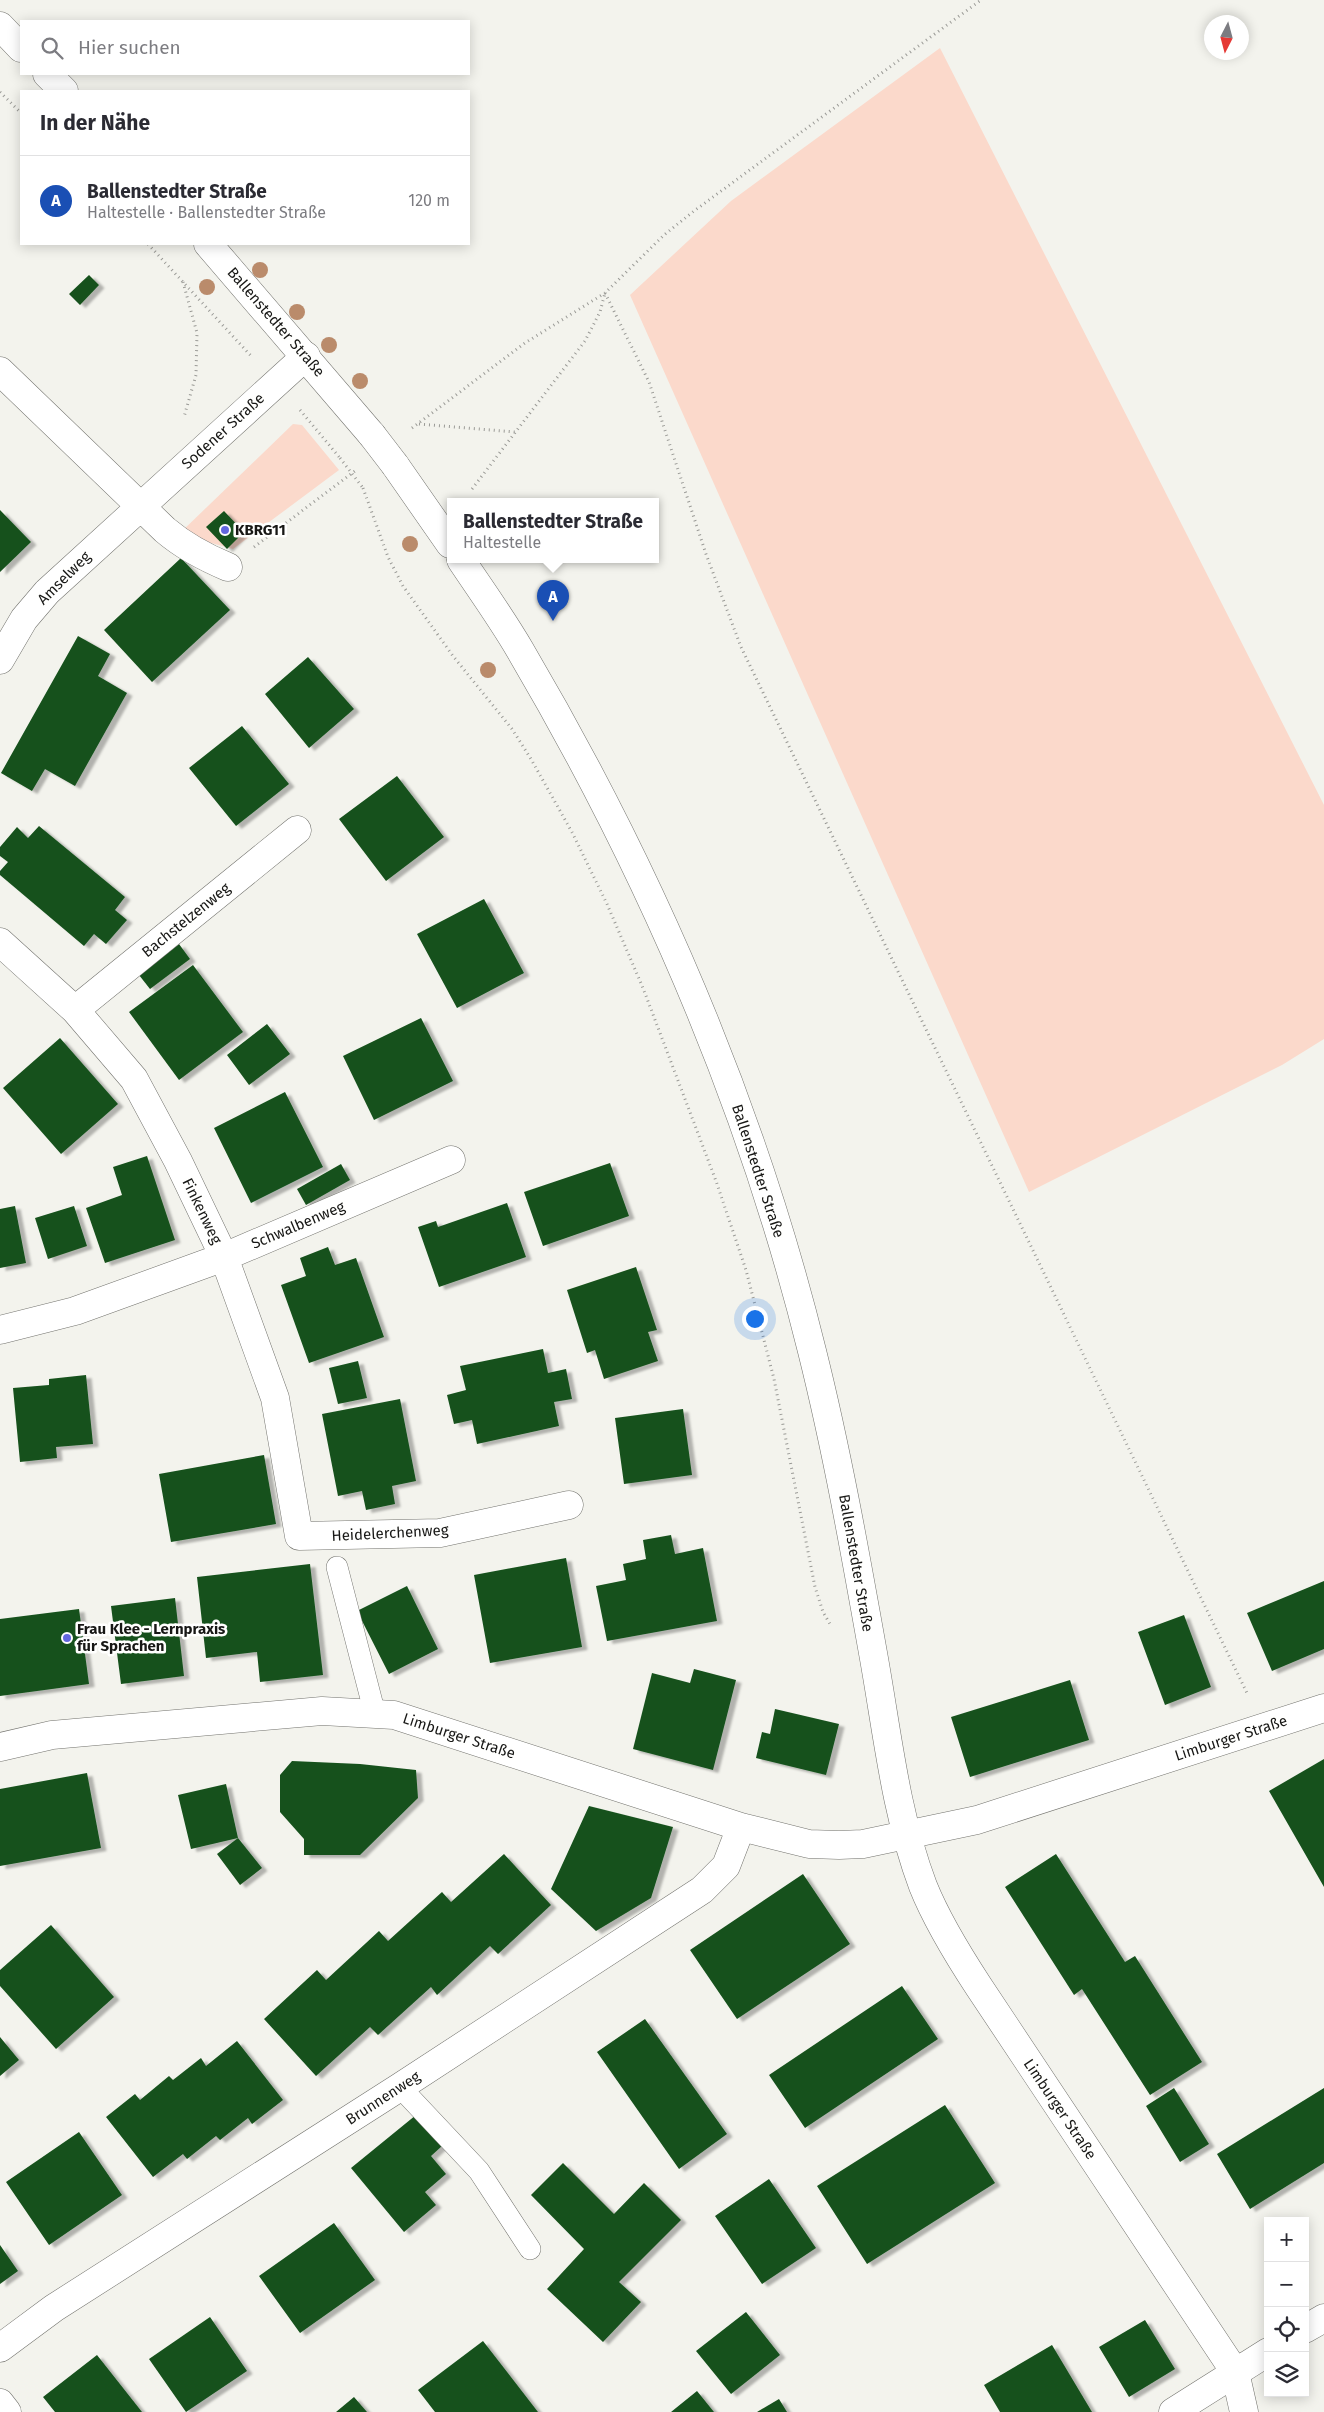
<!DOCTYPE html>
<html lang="de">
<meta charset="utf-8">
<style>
body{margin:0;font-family:"Fira Sans",sans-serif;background:#f2f2f3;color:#2b2b33}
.controls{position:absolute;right:15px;bottom:15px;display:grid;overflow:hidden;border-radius:0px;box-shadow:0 2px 12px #0003}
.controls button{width:45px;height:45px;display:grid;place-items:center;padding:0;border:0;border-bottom:1px solid #e1e1e2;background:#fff;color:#2b2b33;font:25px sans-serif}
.compass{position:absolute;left:1204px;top:15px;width:45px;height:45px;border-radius:50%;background:#fff;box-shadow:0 2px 12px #0003;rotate:186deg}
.you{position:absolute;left:754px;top:1318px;width:18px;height:18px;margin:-12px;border:4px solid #fff;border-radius:50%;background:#1a73e8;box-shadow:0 0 0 8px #1a73e833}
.badge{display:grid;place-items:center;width:32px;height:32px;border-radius:50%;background:#6366df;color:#fff;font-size:16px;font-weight:700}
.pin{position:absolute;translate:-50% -41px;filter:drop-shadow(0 1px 2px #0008)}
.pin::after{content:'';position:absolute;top:26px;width:18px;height:15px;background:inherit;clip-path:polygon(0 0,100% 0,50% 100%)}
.popup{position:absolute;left:447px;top:498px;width:212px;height:65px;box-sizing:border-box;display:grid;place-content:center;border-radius:0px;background:#fff;filter:drop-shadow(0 1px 4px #0005);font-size:16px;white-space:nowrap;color:#7c7c81}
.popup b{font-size:19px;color:#2b2b33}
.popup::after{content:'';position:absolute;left:50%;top:100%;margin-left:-10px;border:10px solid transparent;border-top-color:#fff}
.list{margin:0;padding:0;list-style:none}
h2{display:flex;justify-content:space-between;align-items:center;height:65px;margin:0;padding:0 20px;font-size:21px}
h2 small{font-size:16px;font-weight:400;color:#7c7c81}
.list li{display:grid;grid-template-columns:32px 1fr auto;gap:15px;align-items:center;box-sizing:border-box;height:90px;padding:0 20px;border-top:1px solid #e1e1e2}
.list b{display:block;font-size:19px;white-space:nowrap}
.list p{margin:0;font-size:16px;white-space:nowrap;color:#7c7c81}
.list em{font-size:16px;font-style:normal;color:#7c7c81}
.icon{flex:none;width:28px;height:28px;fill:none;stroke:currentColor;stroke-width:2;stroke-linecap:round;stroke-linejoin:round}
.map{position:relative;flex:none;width:1324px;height:2412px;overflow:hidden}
.search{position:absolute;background:#fff;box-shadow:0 2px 12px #0003;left:20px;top:20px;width:450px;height:55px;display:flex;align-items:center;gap:12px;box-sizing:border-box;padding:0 18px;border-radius:0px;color:#7c7c81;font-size:19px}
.panel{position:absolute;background:#fff;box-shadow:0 2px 12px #0003;left:20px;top:90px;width:450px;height:155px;border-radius:0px}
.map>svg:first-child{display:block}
</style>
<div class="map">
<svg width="1324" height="2412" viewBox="0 0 1324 2412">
<defs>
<filter id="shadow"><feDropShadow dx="5.5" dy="3" stdDeviation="1" flood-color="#0004"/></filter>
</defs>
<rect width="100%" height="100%" fill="#f3f3ed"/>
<!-- green -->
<path fill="#fbd9cb" d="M940,48L1324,805V1039L1282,1065L1029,1192L630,295L731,201Z
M293,424L302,425L339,470L233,549L179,534Z"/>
<!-- building -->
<path fill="#15511c" filter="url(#shadow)" d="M89,275L99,285L80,305L69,294Z
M0,510L31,542L0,572Z
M224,511L244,532L227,549L206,527Z
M181,558L230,610L152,682L104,630Z
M78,636L110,654L98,676L127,693L75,786L45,769L32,791L1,773Z
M308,657L354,709L309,748L265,694Z
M242,726L289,784L236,826L189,768Z
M397,776L444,837L386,881L339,819Z
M39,826L125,897L115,910L127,920L106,944L94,934L84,946L0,875V871L8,862L0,856V847L17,827L28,838Z
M484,899L524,973L457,1008L417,934Z
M179,944L190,959L150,989L139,975Z
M193,965L243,1032L179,1080L129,1012Z
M421,1018L453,1081L374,1120L343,1056Z
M267,1024L290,1054L249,1085L227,1055Z
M60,1038L118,1104L61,1154L3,1088Z
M285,1092L323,1167L251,1203L214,1128Z
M147,1156L175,1240L105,1263L86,1208L122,1195L113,1167Z
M610,1163L629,1216L543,1246L524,1192Z
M341,1164L350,1180L306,1205L297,1189Z
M507,1203L526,1257L439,1287L418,1227L436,1221L438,1227Z
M15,1206L26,1263L0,1268V1209Z
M74,1206L87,1246L48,1259L35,1218Z
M328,1247L335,1265L356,1258L384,1337L309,1363L281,1285L306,1276L300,1258Z
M636,1267L657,1330L648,1332L658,1361L604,1379L595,1350L587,1353L567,1290Z
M543,1349L548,1373L566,1369L572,1399L554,1402L559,1426L477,1444L472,1420L454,1424L447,1395L466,1390L460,1366Z
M358,1361L367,1398L338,1404L329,1368Z
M86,1375L93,1444L56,1447L57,1458L20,1462L13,1388L49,1385V1379Z
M400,1399L416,1481L392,1486L395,1504L366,1510L362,1491L338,1496L322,1414Z
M683,1409L692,1475L624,1484L615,1418Z
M264,1455L276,1524L171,1542L159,1474Z
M671,1535L675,1554L703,1548L717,1621L607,1641L596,1586L626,1580L623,1564L646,1559L643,1540Z
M566,1558L582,1647L490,1663L474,1575Z
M310,1564L323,1675L260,1682L257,1652L206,1658L197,1577Z
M1324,1581V1649L1272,1671L1247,1613Z
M407,1586L438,1649L389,1674L357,1611Z
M175,1598L184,1676L121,1684L111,1606Z
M79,1609L89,1684L0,1696V1619Z
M1184,1615L1211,1687L1165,1705L1138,1632Z
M694,1669L736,1680L713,1770L633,1749L652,1673L690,1683Z
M1070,1680L1089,1740L970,1777L951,1717Z
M775,1709L839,1724L826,1775L756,1758L762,1732L770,1734Z
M1324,1759V1887L1269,1791Z
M292,1761L360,1764L416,1770L418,1798L360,1855H304V1839L280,1812V1775Z
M87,1773L101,1848L0,1866V1789Z
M226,1784L238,1838L262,1868L240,1885L217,1854L238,1838L191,1849L178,1795Z
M589,1806L673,1827L651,1898L596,1931L551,1889Z
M504,1854L551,1905L498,1954L490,1946L437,1995L431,1987L378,2035L370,2027L316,2076L264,2019L317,1970L326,1980L379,1931L388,1941L442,1892L451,1902Z
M1056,1854L1125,1962L1135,1956L1202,2062L1150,2095L1082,1989L1074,1995L1005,1887Z
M803,1874L850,1944L737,2019L690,1950Z
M51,1925L114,1997L56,2049L0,1986V1970Z
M902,1986L938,2039L805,2128L769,2075Z
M645,2019L727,2134L679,2169L597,2052Z
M0,2037L19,2060L0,2076Z
M237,2041L283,2100L252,2124L248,2118L220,2140L216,2136L187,2159L183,2154L153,2177L106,2117L135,2094L140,2100L169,2076L173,2080L201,2058L206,2066Z
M1174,2088L1209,2144L1180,2162L1146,2106Z
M1324,2088V2163L1250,2209L1217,2154Z
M945,2105L995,2183L867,2264L817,2186Z
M416,2115L442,2146L431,2156L446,2174L425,2192L436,2205L404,2232L351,2168Z
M79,2132L122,2195L49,2245L6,2182Z
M563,2163L614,2214L644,2183L681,2220L619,2282L641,2302L603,2342L547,2289L584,2249L531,2195Z
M769,2179L816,2248L762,2284L715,2216Z
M334,2223L375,2280L300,2333L259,2276Z
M0,2245L18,2271L0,2284Z
M746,2312L780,2355L731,2394L696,2351Z
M210,2317L247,2371L186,2412L149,2359Z
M1145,2320L1175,2369L1129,2397L1099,2347Z
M483,2341L538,2412H435L418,2390Z
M1052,2345L1092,2412H1000L984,2385Z
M97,2355L142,2412H55L43,2397Z
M697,2391L714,2412H671Z
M354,2397L367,2412H336Z
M779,2399L787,2412H757Z"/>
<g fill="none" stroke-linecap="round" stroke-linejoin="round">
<defs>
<path id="service" d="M337,1567L375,1714
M400,2087L479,2171L530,2249"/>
<path id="minor" d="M0,371L165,530C185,547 204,557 228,567
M0,660L24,619L47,592L306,356
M0,942L75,1010L134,1079L178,1161L224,1257L275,1398L299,1536L440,1533L569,1505
M75,1010L297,830
M0,1330L75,1311L224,1257L451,1160
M0,1747L52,1735L322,1711L394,1715L741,1827L809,1844L839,1845L863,1844L977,1820L1324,1708
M0,2348L54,2308L400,2087L702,1890L726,1866L741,1827
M1235,2372L1244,2412
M0,2403L7,2412"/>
<path id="tertiary" d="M0,26L21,48
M47,74L64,91
M208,244L372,435
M395,465L450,544
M461,560C481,590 502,619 520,650C649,869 751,1104 812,1351C837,1451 855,1552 873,1653C887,1730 895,1812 923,1886C937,1921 958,1955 979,1987L1235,2372
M1305,2329L1324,2318
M1173,2412L1268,2352"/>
</defs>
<!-- service casing -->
<use href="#service" stroke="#73736e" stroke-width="22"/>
<!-- minor casing -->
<use href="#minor" stroke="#73736e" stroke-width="29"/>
<!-- tertiary casing -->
<use href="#tertiary" stroke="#73736e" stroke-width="29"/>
<!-- path -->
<path stroke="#9a9a96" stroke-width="3" stroke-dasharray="1 4" stroke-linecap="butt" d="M0,92L21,113
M148,244L252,357
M183,282L197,333L196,375L184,417
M605,293L649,382L706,554L741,647L1248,1695
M300,410L340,458
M419,424L515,432
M412,428L525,343L605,293L664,235L694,211L981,0
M363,488L388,557L403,586L453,656L512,729L531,759L573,834L607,904L643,988L716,1181L746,1270L774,1379L815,1587L823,1612L830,1624
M472,489L585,341L600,312L605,293
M254,547L355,471"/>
<!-- service -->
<use href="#service" stroke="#fff" stroke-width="21"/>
<!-- minor -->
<use href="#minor" stroke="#fff" stroke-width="28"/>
<!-- tertiary -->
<use href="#tertiary" stroke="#fff" stroke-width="28"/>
<defs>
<path id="tertiary-bridge" d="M372,435L395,465"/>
</defs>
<!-- tertiary-bridge casing -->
<use href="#tertiary-bridge" stroke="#73736e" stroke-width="29" stroke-linecap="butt"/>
<!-- path-bridge -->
<path stroke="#9a9a96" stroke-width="3" stroke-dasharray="1 4" stroke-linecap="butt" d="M340,458L363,488"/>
<!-- tertiary-bridge -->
<use href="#tertiary-bridge" stroke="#fff" stroke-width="28"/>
</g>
<!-- trees -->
<g fill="#ba8b6b">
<circle cx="260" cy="270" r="8"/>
<circle cx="207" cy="287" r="8"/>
<circle cx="297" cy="312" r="8"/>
<circle cx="329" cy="345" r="8"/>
<circle cx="360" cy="381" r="8"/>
<circle cx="410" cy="544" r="8"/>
<circle cx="488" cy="670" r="8"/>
</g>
<!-- markers -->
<g fill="#6366df" stroke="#fffffe" stroke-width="2">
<circle cx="225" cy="530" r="5"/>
<circle cx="67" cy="1638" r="5"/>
</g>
<g text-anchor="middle" stroke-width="5" stroke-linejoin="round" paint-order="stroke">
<!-- street labels -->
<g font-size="15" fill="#171715" stroke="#fffffe">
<text transform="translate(276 322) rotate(49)" y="5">Ballenstedter Straße</text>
<text transform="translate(223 431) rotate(-42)" y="5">Sodener Straße</text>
<text transform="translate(64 578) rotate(-45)" y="5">Amselweg</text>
<text transform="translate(186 920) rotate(-39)" y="5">Bachstelzenweg</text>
<text transform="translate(758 1171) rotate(72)" y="5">Ballenstedter Straße</text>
<text transform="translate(202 1211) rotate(64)" y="5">Finkenweg</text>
<text transform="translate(298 1225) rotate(-23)" y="5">Schwalbenweg</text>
<text transform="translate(390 1533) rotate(-3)" y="5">Heidelerchenweg</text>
<text transform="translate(856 1563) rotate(80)" y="5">Ballenstedter Straße</text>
<text transform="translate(459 1736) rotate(18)" y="5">Limburger Straße</text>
<text transform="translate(1231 1738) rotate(-18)" y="5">Limburger Straße</text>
<text transform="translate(383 2098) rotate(-33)" y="5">Brunnenweg</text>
<text transform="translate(1060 2109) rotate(56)" y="5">Limburger Straße</text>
</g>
<!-- poi labels -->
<g font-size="15" font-weight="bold" fill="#171715" stroke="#fffffe" text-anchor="start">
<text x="235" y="535">KBRG11</text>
<text x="77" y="1634">Frau Klee - Lernpraxis<tspan x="77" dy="17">für Sprachen</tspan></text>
</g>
</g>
</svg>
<div class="controls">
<button>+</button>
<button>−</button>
<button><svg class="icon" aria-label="locate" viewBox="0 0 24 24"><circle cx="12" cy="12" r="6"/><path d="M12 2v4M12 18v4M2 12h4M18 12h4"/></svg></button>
<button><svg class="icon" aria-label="layers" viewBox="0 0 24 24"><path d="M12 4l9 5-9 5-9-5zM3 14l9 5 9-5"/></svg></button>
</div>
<svg class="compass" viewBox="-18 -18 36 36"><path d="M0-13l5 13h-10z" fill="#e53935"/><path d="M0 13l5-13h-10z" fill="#7c7c81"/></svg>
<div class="you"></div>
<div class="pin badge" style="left:553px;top:621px;background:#1a4fb4">A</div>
<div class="popup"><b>Ballenstedter Straße</b>Haltestelle</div>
<div class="search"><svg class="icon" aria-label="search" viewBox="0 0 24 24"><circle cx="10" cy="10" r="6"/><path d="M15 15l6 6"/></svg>Hier suchen</div>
<section class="panel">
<h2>In der Nähe<small></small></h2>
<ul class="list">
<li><span class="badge" style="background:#1a4fb4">A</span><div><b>Ballenstedter Straße</b><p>Haltestelle · Ballenstedter Straße</p></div><em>120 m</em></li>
</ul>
</section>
</div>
